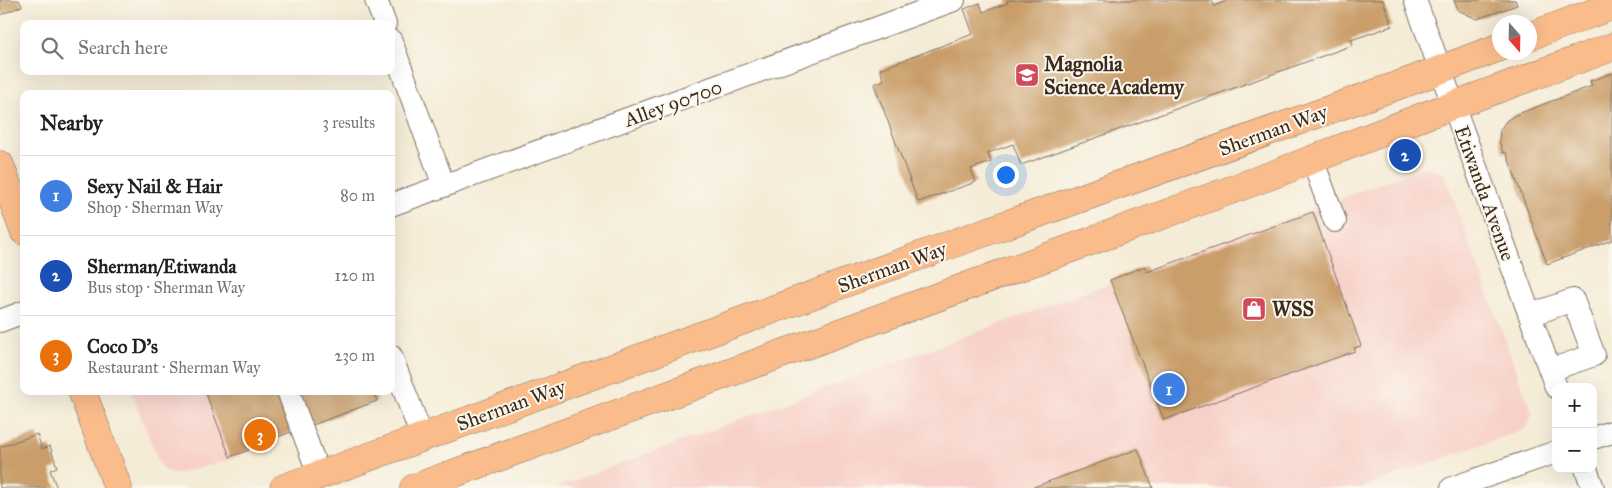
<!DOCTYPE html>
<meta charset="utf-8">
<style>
body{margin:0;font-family:"IM FELL Great Primer",serif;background:#f6f6f6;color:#202124}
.controls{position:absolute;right:15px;bottom:15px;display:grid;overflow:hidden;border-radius:10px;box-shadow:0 5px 20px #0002}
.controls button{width:45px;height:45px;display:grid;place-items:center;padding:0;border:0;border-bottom:1px solid #e0e0e0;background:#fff;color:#202124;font:25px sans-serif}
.compass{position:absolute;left:1492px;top:15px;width:45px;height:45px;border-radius:50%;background:#fff;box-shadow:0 5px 20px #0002;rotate:160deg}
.you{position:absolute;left:1005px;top:174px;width:18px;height:18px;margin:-12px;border:4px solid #fff;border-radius:50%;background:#1a73e8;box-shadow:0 0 0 8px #1a73e833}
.badge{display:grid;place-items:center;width:32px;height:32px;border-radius:50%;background:#111827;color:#fff;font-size:16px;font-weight:700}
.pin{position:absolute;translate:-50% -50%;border:2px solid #fff;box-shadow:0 1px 5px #0006}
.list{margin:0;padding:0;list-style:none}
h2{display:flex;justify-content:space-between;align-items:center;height:65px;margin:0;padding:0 20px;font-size:21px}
h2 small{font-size:16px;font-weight:400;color:#757577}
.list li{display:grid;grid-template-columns:32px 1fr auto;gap:15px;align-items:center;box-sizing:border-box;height:80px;padding:0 20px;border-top:1px solid #e0e0e0}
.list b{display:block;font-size:19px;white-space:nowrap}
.list p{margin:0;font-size:16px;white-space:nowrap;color:#757577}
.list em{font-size:16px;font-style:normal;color:#757577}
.icon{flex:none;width:28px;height:28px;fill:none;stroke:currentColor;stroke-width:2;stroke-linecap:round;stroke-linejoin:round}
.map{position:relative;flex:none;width:1612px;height:488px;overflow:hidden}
.search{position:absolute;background:#fff;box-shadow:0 5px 20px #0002;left:20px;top:20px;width:375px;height:55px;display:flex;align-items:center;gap:12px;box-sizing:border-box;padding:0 18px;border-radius:10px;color:#757577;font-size:19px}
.panel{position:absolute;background:#fff;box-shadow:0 5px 20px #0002;left:20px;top:90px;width:375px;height:305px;border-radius:10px}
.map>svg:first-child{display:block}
</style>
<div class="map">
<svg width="1612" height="488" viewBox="0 0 1612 488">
<rect width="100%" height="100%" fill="#fbf7ec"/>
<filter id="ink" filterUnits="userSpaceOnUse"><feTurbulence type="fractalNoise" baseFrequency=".02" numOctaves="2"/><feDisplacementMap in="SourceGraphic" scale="10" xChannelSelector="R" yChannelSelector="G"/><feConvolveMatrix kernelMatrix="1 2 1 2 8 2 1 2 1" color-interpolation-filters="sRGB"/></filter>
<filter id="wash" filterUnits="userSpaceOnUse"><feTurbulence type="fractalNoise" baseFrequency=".0096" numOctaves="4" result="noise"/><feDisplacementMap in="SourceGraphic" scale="20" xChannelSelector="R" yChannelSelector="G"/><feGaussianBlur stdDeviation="1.12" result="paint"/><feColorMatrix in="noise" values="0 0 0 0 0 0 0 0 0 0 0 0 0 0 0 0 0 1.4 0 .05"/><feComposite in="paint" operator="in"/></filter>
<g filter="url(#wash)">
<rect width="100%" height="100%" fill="#f5ecd7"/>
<!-- built -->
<path fill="#f7d1c9" d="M1425,167L1444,173L1532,413L1529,423L1523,430L1360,488H554Z
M131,391H276L291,432L231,460L175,474L171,473L164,470L159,463Z"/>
<g id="blocks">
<!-- building -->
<path fill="#c99e6a" d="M0,0H19L22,6L0,15Z
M1007,0H1212L1214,6L1229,0H1383L1392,26L1351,40L1353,45L1021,165L1013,144L988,153L991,162L971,169L976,182L918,202L874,84L884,80L880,69L973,34L964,9L980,3L983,12L1008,3Z
M1454,0H1515L1517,5L1477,19L1458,10Z
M1612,73V240L1547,264L1506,152L1503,153L1499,140L1500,130L1506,121L1515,115L1592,86L1590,81Z
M1313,212L1361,346L1354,348L1355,351L1164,420L1110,280L1145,266L1147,272Z
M205,391H276L291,432L248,448L249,450L230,457Z
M298,391H373L377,401L310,426Z
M37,434L42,449L50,446L57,467L50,470L57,488H0V447Z
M1138,449L1153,488H1031Z"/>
</g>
</g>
<g filter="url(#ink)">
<use href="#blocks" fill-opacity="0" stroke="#7c6e5f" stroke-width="1"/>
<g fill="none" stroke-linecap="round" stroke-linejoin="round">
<defs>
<path id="minor" d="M376,0L385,24
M1415,0L1556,387
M391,41L444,186
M1312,159L1335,221
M391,205L954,0
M1530,315L1573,300L1594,355L1550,370
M0,321L24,312
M391,356L422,437
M288,391L319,475
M1593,438L1612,432
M1586,469L1593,488
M1452,488L1556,452"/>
<path id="major" d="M1530,36L1612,6
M0,165L24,231
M82,391L118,488
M284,488L963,240L1413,80L1500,47
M414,488L1272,175L1427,115L1612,47"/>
</defs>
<!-- minor casing -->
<use href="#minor" stroke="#7c6e5f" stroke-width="24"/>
<!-- major casing -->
<use href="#major" stroke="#7c6e5f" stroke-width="29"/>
<!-- minor -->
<use href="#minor" stroke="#fff" stroke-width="22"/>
<!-- major -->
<use href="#major" stroke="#fabc8b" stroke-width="28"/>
</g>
</g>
<!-- icons -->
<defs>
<symbol id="school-square" viewBox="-11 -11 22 22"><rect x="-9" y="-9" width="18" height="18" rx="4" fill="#d1495b" stroke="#fbf7ec"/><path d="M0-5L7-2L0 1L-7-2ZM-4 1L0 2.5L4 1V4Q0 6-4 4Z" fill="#fff"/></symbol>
<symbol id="shop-square" viewBox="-11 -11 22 22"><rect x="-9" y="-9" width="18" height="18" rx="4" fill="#d1495b" stroke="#fbf7ec"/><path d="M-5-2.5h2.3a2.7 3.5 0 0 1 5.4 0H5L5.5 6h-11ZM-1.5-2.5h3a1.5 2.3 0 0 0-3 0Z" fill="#fff"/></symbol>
</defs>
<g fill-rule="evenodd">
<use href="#school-square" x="1013" y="61" width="28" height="28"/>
<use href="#shop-square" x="1240" y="295" width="28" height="28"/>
</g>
<g text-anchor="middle" stroke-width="4" stroke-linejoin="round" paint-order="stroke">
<!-- poi labels -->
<g font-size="20" font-weight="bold" fill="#3b2a1e" stroke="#fbf7ec" text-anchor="start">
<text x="1044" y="71">Magnolia<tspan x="1044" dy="23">Science Academy</tspan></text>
<text x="1272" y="316">WSS</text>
</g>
<!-- street labels -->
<g font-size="20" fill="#3b2a1e" stroke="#fbf7ec">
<text transform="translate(673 103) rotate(-20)" y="7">Alley 90700</text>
<text transform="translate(1273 130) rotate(-20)" y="7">Sherman Way</text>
<text transform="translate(1485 193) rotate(70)" y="7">Etiwanda Avenue</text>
<text transform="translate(892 267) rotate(-20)" y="7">Sherman Way</text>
<text transform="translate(511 405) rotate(-20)" y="7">Sherman Way</text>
</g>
</g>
</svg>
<div class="controls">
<button>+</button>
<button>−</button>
</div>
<svg class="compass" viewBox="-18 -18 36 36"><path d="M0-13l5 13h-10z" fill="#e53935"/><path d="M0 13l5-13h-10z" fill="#757577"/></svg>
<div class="you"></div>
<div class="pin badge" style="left:1169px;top:389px;background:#3f7fe0">1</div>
<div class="pin badge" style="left:1405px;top:155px;background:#1a4fb4">2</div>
<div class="pin badge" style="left:260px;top:435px;background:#e8710a">3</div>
<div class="search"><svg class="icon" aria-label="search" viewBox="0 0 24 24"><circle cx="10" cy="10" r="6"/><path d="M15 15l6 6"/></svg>Search here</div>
<section class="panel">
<h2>Nearby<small>3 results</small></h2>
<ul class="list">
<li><span class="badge" style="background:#3f7fe0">1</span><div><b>Sexy Nail &amp; Hair</b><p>Shop · Sherman Way</p></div><em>80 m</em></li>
<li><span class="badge" style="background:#1a4fb4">2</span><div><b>Sherman/Etiwanda</b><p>Bus stop · Sherman Way</p></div><em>120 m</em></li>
<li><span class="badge" style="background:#e8710a">3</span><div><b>Coco D's</b><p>Restaurant · Sherman Way</p></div><em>230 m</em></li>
</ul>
</section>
</div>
